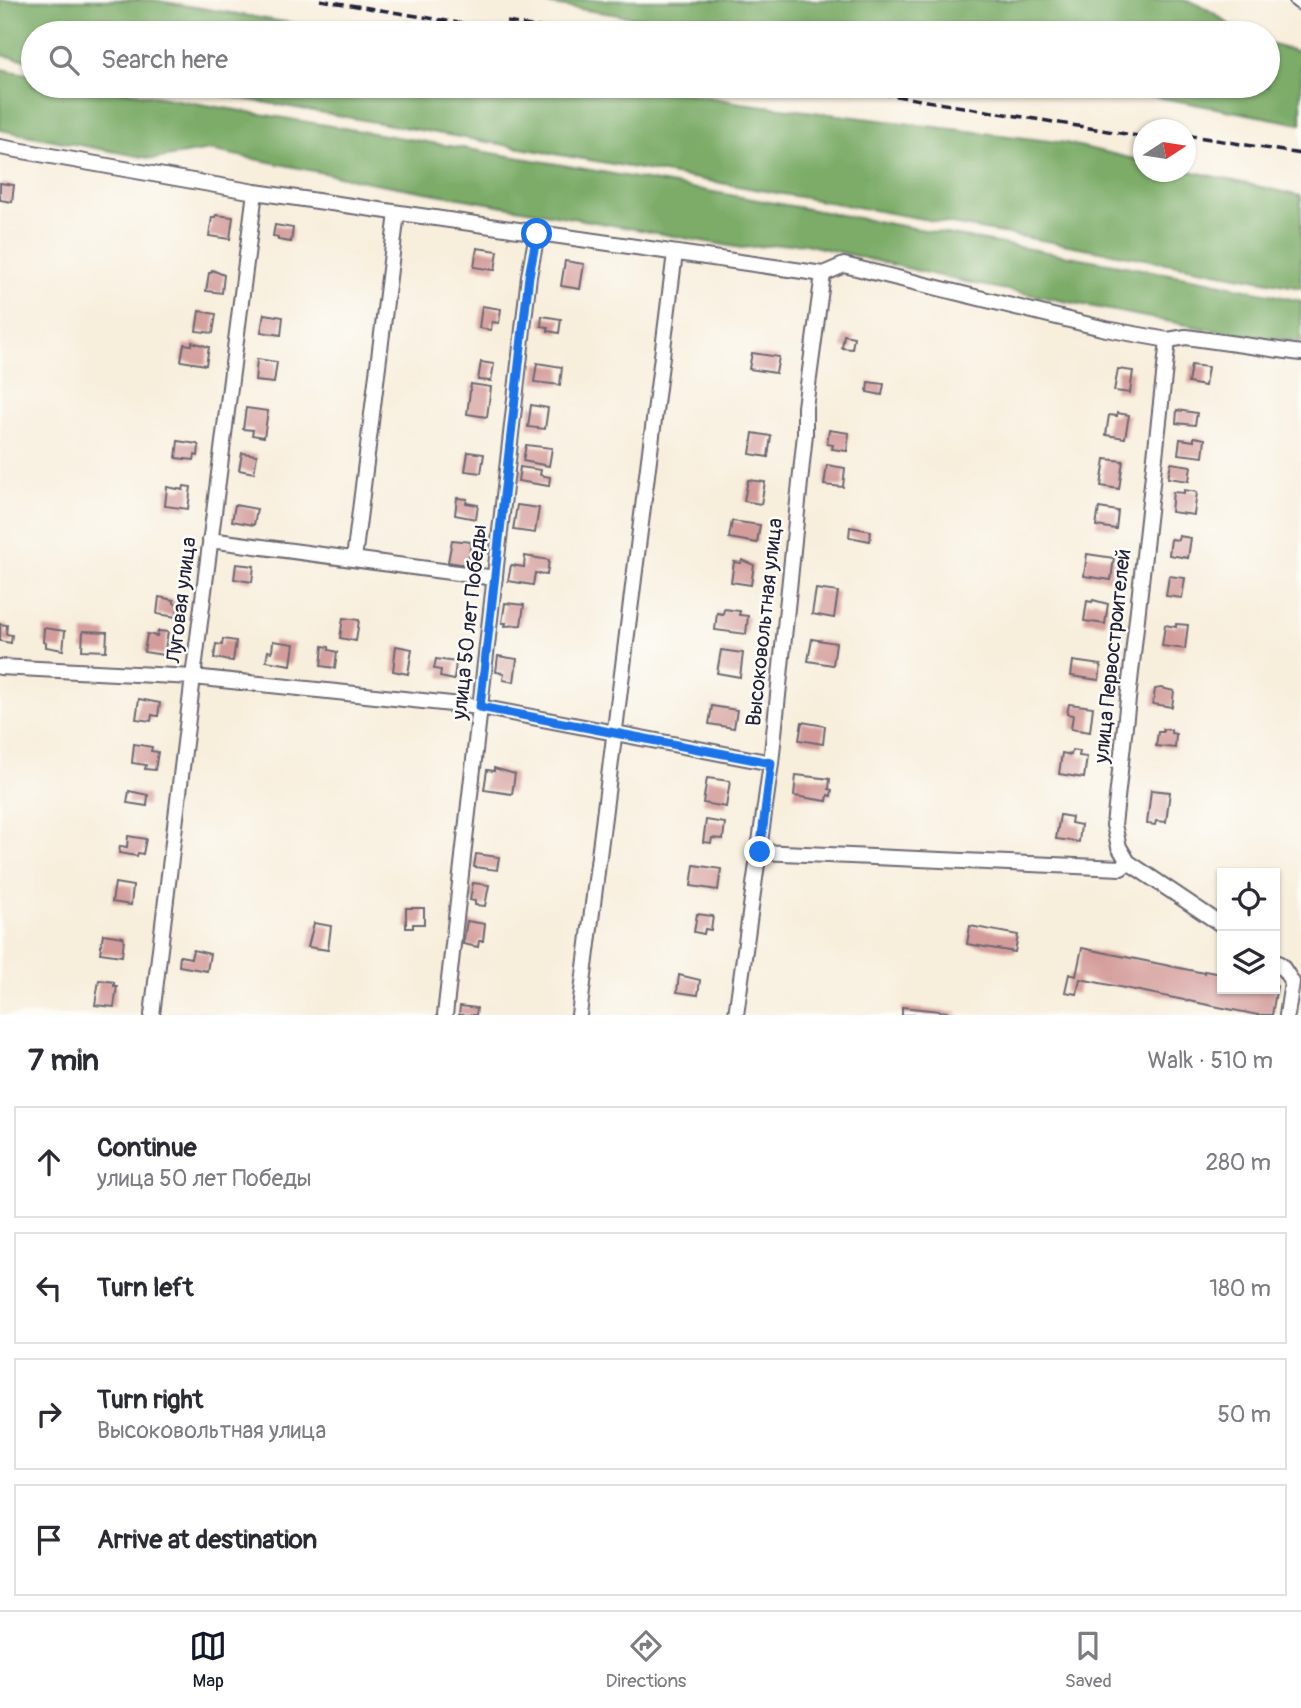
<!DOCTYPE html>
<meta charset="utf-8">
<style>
body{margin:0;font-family:Pangolin,sans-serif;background:#f2f2f3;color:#2b2b33}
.controls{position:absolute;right:21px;bottom:21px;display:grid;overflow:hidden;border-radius:0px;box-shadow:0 2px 5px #0004}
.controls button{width:63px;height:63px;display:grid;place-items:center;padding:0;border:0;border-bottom:2px solid #e1e1e2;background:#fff;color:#2b2b33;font:35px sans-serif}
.compass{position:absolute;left:1133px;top:119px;width:63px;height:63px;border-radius:50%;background:#fff;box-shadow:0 2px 5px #0004;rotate:78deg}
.stop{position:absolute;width:21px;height:21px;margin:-16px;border:5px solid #1a73e8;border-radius:50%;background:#fff}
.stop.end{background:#1a73e8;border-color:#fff;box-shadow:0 2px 7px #0008}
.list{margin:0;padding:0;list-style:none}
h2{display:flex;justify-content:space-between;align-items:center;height:91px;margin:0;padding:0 28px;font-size:30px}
h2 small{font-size:23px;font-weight:400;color:#7c7c81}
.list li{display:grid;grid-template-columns:46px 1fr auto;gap:21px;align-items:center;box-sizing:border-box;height:112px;margin:0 14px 14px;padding:0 14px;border:2px solid #e1e1e2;border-radius:0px}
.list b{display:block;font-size:26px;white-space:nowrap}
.list p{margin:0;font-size:23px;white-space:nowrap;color:#7c7c81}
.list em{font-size:23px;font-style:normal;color:#7c7c81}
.icon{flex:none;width:38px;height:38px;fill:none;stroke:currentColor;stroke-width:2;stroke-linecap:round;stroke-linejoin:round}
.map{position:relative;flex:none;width:1301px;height:1015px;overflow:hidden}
.search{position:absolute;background:#fff;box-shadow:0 2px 5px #0004;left:21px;right:21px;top:21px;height:77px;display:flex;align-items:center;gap:18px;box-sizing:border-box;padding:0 24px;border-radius:38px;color:#7c7c81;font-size:26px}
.sheet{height:595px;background:#fff}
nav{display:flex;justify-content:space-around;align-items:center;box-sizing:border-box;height:98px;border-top:2px solid #e1e1e2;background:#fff;font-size:19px;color:#7c7c81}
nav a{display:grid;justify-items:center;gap:4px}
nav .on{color:#111827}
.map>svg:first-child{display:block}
</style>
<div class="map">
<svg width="1301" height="1015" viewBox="0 0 1301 1015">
<rect width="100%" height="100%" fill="#fdfcf7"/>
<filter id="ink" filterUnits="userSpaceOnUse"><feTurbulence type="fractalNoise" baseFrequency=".0143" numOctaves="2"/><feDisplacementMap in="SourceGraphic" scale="14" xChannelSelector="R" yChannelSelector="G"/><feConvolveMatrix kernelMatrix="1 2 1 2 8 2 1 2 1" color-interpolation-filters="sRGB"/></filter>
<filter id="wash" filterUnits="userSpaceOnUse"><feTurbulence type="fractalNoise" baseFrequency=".00686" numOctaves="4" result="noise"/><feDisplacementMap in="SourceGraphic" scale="28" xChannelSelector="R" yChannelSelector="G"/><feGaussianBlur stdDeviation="1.57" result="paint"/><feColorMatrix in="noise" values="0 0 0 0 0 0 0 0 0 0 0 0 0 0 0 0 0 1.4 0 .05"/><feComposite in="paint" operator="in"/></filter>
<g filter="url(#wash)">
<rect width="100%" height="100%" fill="#f8eedc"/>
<!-- forest -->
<path fill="#7bac67" stroke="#4e6751" stroke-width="2" d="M0,0H153L351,33H33V61L0,55Z
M520,0H1182C1205,4 1222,18 1239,33H736Z
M1268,44L1301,52V124L1098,86H1268Z
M0,69L33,75V86H94L563,165L1208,281L1301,301V342L1217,331L961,281L801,243L741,248L358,180L210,150L153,159L0,130Z
M172,86H648L741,103L1066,143L1143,161L1144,172L1186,170L1301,196V288C925,217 548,154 172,86Z"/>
<g id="blocks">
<!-- building -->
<path fill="#d49d9b" d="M0,183L14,185L12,202L0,200Z
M216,215L233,217L230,239L209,236L212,217H215Z
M275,225L293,228L291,242L278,240V237L273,236Z
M477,248L498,251L495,270L474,267Z
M565,261L584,264L580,289L561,286Z
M212,270L224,275L222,293L206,291L209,273H211Z
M482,306L501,309L499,323L492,322L491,330L479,328Z
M199,311L216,314L213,333L196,331Z
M264,314L283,317L281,335L261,332Z
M542,316L561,319L559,333L548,331V327L541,326Z
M844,335L854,337L852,349L842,348Z
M192,342L209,347L206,365L181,361L184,344L192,345Z
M752,353L779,357L776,373L749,369Z
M257,359L277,362L274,383L255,381Z
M481,362L494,364L491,381L478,380Z
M537,363L562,367L560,385L534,382Z
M1191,365L1208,367L1205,386L1188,383Z
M1118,369L1133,371L1130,393L1114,391Z
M868,382L884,384L882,395L867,392Z
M471,384L491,387L487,417L467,414Z
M531,405L548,408L545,429L528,427Z
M246,408L268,411L264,437L252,435L253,430L243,429Z
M1177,410L1197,413L1195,425L1176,423Z
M1117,413L1129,415L1125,438L1106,435L1109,415L1117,416Z
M829,430L849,433L847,451L832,449L833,445L827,444Z
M753,433L771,436L768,457L750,454Z
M1194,437L1205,439L1203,457L1178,454L1180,439L1194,441Z
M178,441L197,444L199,446L198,456L195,455L194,460L176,458Z
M526,445L552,448L549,466L523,461Z
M468,452L484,454L481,473L465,471Z
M242,453L257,455L254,473L239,470Z
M1105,459L1123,461L1119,489L1101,486Z
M1171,463L1191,466L1189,481L1168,478Z
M827,465L845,468L843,487L824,485Z
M520,467L541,470L540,475L550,477L549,486L518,481Z
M748,480L765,482L761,504L744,501Z
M184,486L191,487L188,509L165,506L167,487L183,490Z
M1184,490L1197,492L1194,515L1171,512L1173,492L1184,493Z
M457,498L467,499L466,503L478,505L476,519L455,515Z
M235,505L257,509L254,525L232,521Z
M517,505L539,508L535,533L513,530Z
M1099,508L1118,511L1116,529L1096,526Z
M732,521L760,525L757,543L729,538Z
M850,527L871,531L870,541L849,537Z
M1179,536L1191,538L1188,558L1169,555L1171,539L1178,540Z
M452,540L471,542L468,565L448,562Z
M1087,554L1114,558L1111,580L1084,576Z
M525,556L549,560L547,575L535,573L533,585L508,581L511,565L524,567Z
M742,560L754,565L751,585L731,582L734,562L741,563Z
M236,564L254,566L252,582L234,579Z
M1169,576L1185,578L1182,598L1166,596Z
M816,589L838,592L834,618L812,614Z
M159,597L174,600V603L179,604L177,617L157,614Z
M1093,600L1108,604L1105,624L1084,621L1087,601L1092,602Z
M505,603L524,605L521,625L505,626L506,623H502Z
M724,609L740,611L739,615L748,616L746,634L715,630L717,613L723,614Z
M343,618L359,620L356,641L340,638Z
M0,624L7,625L6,634L12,635L11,643L0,641Z
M1176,624L1188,625L1185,649L1162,646L1165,625L1176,627Z
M44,628L65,631L63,650L46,647V643L43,642Z
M83,631L107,632L106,651L82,650Z
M158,631L168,632L164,655L144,652L147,634L157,636Z
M223,639L236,641L233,661L214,658L216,644L222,645Z
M812,639L836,643L833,665L808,661Z
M273,641L294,644L291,665L266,661L268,651L272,652Z
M323,646L329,647V650L337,652L335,668L321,666Z
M396,646L412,649L408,674L393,671Z
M721,650L743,653L740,677L717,673Z
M498,656L517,659L514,682L503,680L504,673L496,672Z
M436,659L456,662L454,680L440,677L441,670L434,669Z
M1073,661L1101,665L1099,680L1071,676Z
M1161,688L1174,691L1172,707L1153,704L1155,689Z
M139,699L160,703L158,716L152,715L151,721L136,719Z
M1069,704L1093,707L1090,732L1071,729L1073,715L1067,714Z
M712,706L737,710L734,728L709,724Z
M802,722L825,726L823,744L799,740Z
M1163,729L1171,730V733L1176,734L1175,748L1156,746L1158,732H1163Z
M134,744L152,747L151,751L158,752L155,770L145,769L146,765L132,763Z
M1072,750L1080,751L1079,756L1087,757L1084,778L1059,774L1062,753L1071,755Z
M494,768L515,774L512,794L484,790L487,770L494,771Z
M796,775L830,779L829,789L832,790L831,796L828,795L827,801L794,796Z
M707,778L730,781L726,807L703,803Z
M1151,790L1170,792L1166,822L1156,821L1155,825L1147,824Z
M129,791L148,795L147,806L127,803Z
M1060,815L1072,817L1071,823L1081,825L1079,842L1056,839Z
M706,820L725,823L723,839L712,838L711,843L703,842Z
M128,836L146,839L143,854L138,853L137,856L119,853L120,846L127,847Z
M476,854L499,857L497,870L474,867Z
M694,865L721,869L718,890L691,886Z
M115,883L133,886L131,905L112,902Z
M473,883L489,885L485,906L475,905V901L470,900Z
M406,908H424V924H413V928H406Z
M697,914L713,916L711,930L705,929L704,934L694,932Z
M467,921L485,924L483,941H479L478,947L463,944Z
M314,923L331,926L328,950L308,947Z
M970,926L1018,935L1015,952L967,944Z
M103,934L123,937L124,939L122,956L100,953Z
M1082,948L1204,973V971L1222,974V989H1275V985L1277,986L1272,1015H1258L1080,979L1077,994L1065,992L1069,974L1076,976Z
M193,950L210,954L207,971L179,966L180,956L191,958Z
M679,975L700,980L698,995L677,992Z
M99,980L114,982V986H117L114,1007L95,1005Z
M460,1006L477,1008L476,1015H459Z
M902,1007L957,1013V1015H902Z"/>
</g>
</g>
<g filter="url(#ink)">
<use href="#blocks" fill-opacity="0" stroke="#6d6973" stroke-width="2"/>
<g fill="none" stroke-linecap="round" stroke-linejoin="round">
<defs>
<path id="minor" d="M1297,0L1301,3
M0,147L255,192L823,274L844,265L1106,329L1168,340L1186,337L1301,353
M1168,340L1114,825L1119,847L1128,862L1222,925
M210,540L495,578
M354,559L397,213
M0,667L193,677L480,707L771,763
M760,852L1121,868L1128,862
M1275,961L1281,965L1292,982L1287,1015
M152,1015L193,677L255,192
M445,1015L529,276L537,234
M579,1015L675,253
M736,1015L771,763L805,434V407L823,274"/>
</defs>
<!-- minor casing -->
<use href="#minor" stroke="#6d6973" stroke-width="18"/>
<!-- minor -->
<use href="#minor" stroke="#fff" stroke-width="14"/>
<!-- rail -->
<path stroke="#22223b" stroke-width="3.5" stroke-dasharray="10 5" stroke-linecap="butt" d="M320,0L520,33
M507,22L573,33
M836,86L1144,137
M1186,135L1301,154"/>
</g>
</g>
<g fill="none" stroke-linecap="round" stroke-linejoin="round" filter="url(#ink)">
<!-- route -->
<path stroke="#1a73e8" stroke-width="9" d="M537,234L529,276L480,707L771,763L760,852"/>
</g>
<g text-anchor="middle" stroke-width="5" stroke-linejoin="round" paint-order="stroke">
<!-- street labels -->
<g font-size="21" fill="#22223b" stroke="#fdfcf7">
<text transform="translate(181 600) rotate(-83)" y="7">Луговая улица</text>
<text transform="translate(469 622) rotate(-84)" y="7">улица 50 лет Победы</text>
<text transform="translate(764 622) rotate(-84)" y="7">Высоковольтная улица</text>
<text transform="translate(1112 656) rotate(-84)" y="7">улица Первостроителей</text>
</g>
</g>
</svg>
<div class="controls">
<button><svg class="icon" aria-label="locate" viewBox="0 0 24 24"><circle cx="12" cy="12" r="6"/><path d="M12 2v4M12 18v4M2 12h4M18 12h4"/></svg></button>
<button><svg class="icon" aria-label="layers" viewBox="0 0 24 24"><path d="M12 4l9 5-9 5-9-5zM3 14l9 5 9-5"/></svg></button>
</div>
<svg class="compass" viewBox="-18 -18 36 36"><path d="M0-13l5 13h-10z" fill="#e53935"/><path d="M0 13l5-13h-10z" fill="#7c7c81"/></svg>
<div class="stop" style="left:537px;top:234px"></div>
<div class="stop end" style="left:760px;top:852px"></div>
<div class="search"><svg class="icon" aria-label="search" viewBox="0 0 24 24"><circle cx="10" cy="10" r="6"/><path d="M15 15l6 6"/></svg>Search here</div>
</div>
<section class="sheet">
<h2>7 min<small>Walk · 510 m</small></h2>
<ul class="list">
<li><svg class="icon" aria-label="ahead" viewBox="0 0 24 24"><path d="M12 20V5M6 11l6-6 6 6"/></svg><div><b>Continue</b><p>улица 50 лет Победы</p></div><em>280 m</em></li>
<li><svg class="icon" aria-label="left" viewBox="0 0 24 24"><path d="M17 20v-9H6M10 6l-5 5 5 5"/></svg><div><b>Turn left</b></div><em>180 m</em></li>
<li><svg class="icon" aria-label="right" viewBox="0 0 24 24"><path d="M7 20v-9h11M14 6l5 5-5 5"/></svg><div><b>Turn right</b><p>Высоковольтная улица</p></div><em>50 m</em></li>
<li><svg class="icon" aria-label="arrive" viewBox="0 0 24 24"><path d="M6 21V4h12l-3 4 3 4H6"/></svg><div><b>Arrive at destination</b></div></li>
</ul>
</section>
<nav>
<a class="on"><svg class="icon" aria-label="map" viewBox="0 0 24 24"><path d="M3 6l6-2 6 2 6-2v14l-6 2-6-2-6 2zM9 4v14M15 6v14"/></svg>Map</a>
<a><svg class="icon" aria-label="directions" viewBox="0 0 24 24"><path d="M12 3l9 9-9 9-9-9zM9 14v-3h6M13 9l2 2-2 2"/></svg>Directions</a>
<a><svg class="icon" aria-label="saved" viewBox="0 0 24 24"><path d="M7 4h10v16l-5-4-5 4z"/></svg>Saved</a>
</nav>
